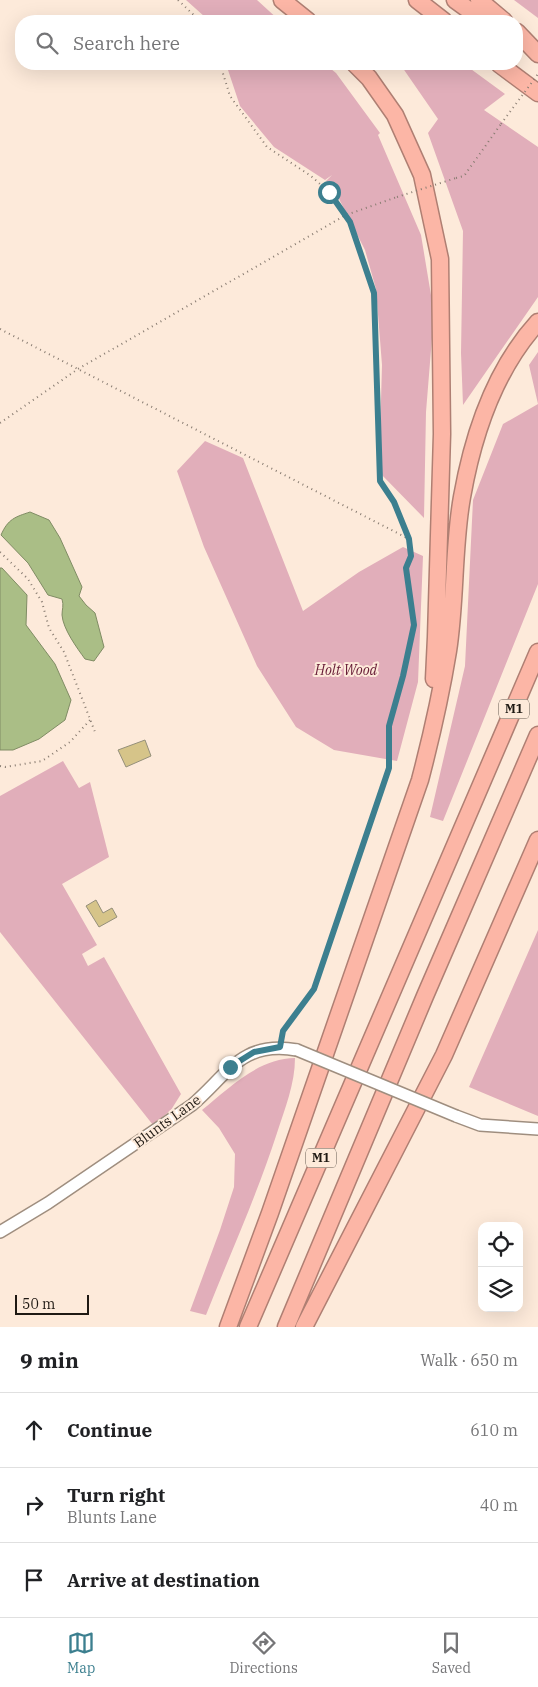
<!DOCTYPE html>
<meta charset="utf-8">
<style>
body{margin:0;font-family:"IBM Plex Serif",serif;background:#f2f2f2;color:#202124}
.controls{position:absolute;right:15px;bottom:15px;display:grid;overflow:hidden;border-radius:10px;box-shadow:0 5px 20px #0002}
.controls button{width:45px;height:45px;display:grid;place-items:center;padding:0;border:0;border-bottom:1px solid #e0e0e0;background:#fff;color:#202124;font:25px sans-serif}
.scale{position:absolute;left:15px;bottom:12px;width:74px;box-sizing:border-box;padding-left:5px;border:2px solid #1f1913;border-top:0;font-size:14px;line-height:18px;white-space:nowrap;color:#1f1913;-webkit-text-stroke:4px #fdeada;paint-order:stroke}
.stop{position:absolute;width:15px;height:15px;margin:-11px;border:4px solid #3c7f8f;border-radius:50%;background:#fff}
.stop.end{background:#3c7f8f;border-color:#fff;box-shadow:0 1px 5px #0008}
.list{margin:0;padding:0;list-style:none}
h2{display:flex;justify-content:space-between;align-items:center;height:65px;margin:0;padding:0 20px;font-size:21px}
h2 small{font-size:16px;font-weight:400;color:#757577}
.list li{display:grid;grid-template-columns:32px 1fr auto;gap:15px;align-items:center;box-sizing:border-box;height:75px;padding:0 20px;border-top:1px solid #e0e0e0}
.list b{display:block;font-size:19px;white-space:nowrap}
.list p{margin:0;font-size:16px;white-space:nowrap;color:#757577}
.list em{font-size:16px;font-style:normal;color:#757577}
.icon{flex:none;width:28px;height:28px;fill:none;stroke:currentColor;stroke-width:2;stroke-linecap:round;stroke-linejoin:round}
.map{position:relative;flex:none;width:538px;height:1327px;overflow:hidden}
.search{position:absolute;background:#fff;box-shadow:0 5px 20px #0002;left:15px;right:15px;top:15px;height:55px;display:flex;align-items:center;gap:12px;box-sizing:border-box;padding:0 18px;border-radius:20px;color:#757577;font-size:19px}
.sheet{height:290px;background:#fff}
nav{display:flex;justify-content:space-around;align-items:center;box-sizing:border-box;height:70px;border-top:1px solid #e0e0e0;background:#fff;font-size:14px;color:#757577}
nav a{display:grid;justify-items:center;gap:2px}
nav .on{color:#3c7f8f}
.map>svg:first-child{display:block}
</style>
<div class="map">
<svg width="538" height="1327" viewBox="0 0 538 1327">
<rect width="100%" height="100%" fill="#fdeada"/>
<!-- green -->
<path fill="#e1aeba" d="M186,0H257L280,21H207L205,17Z
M514,0H538V18Z
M226,64H325L336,73L380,133L378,135L421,235L434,313L426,412L424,518L379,472L382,365L376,289L365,250L335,191L326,181L332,175L325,180L274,147L240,106Z
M400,64H464L505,94L484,110L538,147V297L463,405L461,353L463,231L428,133L438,119Z
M538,352V584L443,821L430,817L465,666L473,500L503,424L538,404L529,365Z
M205,441L243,458L303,611L359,572L403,547L423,556L418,682L397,761L334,750L296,727L257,666L204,547L177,471Z
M63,761L79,788L90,782L109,857L62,884L97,945L82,954L88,966L104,957L181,1094L171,1110L153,1125L0,932V796Z
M538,930V1116L469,1087Z
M295,1058C295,1084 285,1108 277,1133C257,1195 230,1254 206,1315L190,1311L220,1230L234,1187L235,1154L219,1128L202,1110C229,1088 259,1058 295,1058Z"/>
<!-- water -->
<path fill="#aabe86" stroke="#808c64" d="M30,512L49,520L60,538L82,587L79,596L86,605L95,613L104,647L94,661L85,659C77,648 63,629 62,615C62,609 64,606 62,599L48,595L28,563L1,535C8,519 15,517 30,512Z
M0,568H2L27,595L26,625L55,664L71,700L65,720L39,739L13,750H0Z"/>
<!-- building -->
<path fill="#d6c489" stroke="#948f7a" d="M145,740L151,756L126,767L118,750Z
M96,900L103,913L112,908L117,917L99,927L86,906Z"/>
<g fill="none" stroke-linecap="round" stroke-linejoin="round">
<defs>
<path id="minor" d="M456,1116L480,1125L538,1129
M0,1232L48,1203L192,1105C228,1074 242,1040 297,1050"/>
<path id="highway" d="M282,0L308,21
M417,0L444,21
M455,0L484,21
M479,0L504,21
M517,32L538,54
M355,64L369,78L395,115L422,175L440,259L442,434L436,637L434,679
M499,64L538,93
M228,1327L270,1213L420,780C431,738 441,694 448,651C456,600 453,547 462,497C473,435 495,369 538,322
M248,1327L538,652
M286,1327L425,996L538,735
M304,1327L444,1055L538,840"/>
</defs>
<!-- minor casing -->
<use href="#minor" stroke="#9f8e7f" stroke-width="14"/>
<!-- highway casing -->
<use href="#highway" stroke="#af7f73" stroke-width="19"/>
<!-- path -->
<path stroke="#887c71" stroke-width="2" stroke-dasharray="1 4" stroke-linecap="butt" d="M178,0L200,21
M220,64L230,96L267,147L311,176L329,192L350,222L373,293L380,481L394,502L409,539
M456,178L464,176L501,124
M0,329L409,539L411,556L406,568L414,625L403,676L389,726V768L314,989L283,1031L282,1037
M0,423L78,369L346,215L397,197
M0,552L28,579L42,602L49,628L64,652L95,732
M0,766L5,767L42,761L70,742L90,720"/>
<!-- minor -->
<use href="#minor" stroke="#fff" stroke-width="11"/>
<!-- highway -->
<use href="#highway" stroke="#fcb6a6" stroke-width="16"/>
<defs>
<path id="minor-bridge" d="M297,1050L456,1116"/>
</defs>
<!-- minor-bridge casing -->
<use href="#minor-bridge" stroke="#9f8e7f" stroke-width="14" stroke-linecap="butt"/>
<!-- path-bridge -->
<path stroke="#887c71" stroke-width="2" stroke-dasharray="1 4" stroke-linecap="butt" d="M501,124L538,74
M397,197L456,178"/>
<!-- minor-bridge -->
<use href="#minor-bridge" stroke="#fff" stroke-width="11"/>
</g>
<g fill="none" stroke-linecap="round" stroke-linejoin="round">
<!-- route -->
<path stroke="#3c7f8f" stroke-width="6" d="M230,1067L254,1052L280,1047L283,1031L314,989L389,768V726L403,676L414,625L406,568L411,556L409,539L394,502L380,481L374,293L350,222L329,192"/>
</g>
<g text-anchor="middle" stroke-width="4" stroke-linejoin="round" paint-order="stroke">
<!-- shield labels -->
<g fill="#fdeada" stroke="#62584f" stroke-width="1">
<rect x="499" y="699.5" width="30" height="19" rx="4"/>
<rect x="306" y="1148.5" width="30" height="19" rx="4"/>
</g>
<g font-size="12" font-weight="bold" fill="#1f1913">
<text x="514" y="713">M1</text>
<text x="321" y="1162">M1</text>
</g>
<!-- park labels -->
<g font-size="14" font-style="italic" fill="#671c36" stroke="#fdeada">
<text x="346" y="675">Holt Wood</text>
</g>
<!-- street labels -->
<g font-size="14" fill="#1f1913" stroke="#fdeada">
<text transform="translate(167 1121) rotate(-36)" y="5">Blunts Lane</text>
</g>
</g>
</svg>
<div class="controls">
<button><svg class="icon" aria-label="locate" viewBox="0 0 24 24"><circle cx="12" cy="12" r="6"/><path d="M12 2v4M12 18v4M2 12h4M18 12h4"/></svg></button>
<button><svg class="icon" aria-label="layers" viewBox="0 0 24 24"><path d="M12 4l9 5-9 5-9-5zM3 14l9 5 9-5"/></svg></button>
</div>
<div class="scale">50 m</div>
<div class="stop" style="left:329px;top:192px"></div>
<div class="stop end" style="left:230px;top:1067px"></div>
<div class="search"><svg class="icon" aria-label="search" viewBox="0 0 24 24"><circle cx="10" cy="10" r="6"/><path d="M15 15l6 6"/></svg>Search here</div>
</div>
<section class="sheet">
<h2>9 min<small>Walk · 650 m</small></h2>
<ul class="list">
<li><svg class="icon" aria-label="ahead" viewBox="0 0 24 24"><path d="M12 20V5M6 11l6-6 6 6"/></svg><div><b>Continue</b></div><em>610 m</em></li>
<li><svg class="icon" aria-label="right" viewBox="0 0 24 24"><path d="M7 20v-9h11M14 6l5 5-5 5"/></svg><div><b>Turn right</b><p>Blunts Lane</p></div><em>40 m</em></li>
<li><svg class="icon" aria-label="arrive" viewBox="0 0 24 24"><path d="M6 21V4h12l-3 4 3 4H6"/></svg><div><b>Arrive at destination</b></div></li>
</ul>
</section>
<nav>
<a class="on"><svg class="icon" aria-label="map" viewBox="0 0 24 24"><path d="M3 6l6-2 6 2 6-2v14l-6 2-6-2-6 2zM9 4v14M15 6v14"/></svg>Map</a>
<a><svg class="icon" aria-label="directions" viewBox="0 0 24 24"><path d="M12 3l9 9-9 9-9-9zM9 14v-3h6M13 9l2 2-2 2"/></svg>Directions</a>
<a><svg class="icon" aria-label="saved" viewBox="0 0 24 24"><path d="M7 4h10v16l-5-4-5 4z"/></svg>Saved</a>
</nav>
